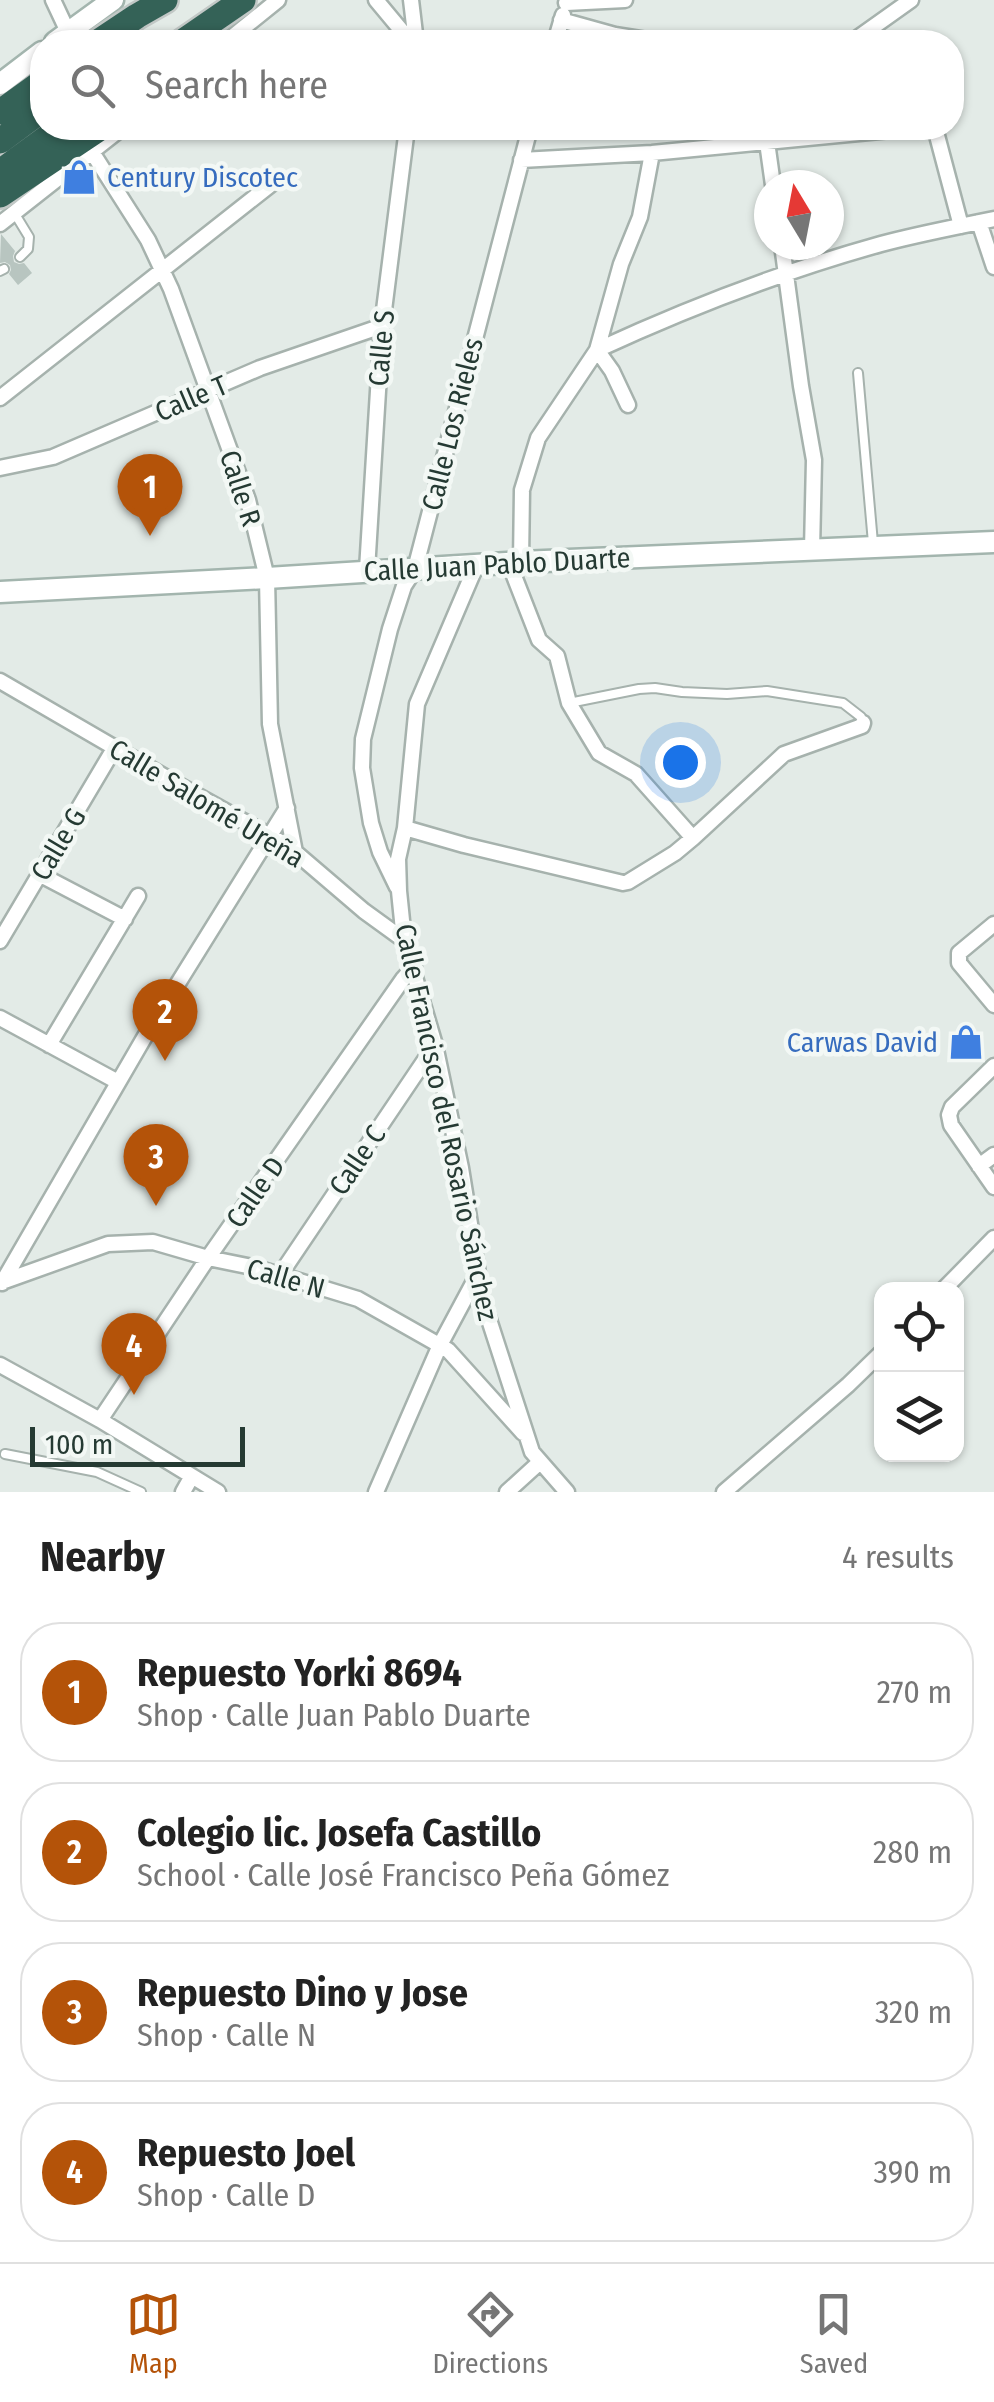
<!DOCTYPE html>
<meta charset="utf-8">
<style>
body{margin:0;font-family:"Fira Sans Condensed",sans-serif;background:#f2f2f2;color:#222}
.controls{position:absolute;right:30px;bottom:30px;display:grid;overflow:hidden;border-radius:20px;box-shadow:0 2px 8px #0004}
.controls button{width:90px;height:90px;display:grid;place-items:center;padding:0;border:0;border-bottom:2px solid #e0e0e0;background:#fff;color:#222;font:50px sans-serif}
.compass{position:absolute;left:754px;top:170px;width:90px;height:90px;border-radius:50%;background:#fff;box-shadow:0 2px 8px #0004;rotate:350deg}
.scale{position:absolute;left:30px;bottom:25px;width:215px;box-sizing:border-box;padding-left:10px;border:5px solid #253a33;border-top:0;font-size:28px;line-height:35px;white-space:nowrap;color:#253a33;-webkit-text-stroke:8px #f3f8f5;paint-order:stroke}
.you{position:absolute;left:680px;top:762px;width:35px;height:35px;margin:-25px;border:8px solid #fff;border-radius:50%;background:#1a73e8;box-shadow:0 0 0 15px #1a73e833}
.badge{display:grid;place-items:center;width:65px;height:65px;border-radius:50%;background:#b45309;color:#fff;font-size:32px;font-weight:700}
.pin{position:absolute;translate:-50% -82px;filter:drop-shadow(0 2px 5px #0008)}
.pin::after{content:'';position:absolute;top:52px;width:35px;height:30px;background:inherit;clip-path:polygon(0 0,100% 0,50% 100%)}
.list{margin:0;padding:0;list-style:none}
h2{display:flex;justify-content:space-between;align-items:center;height:130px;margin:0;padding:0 40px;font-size:42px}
h2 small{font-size:32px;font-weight:400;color:#767676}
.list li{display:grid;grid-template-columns:65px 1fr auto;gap:30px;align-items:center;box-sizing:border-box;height:140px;margin:0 20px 20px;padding:0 20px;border:2px solid #e0e0e0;border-radius:40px}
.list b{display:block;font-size:38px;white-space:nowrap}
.list p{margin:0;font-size:32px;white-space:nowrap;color:#767676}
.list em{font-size:32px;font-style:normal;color:#767676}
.icon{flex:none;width:55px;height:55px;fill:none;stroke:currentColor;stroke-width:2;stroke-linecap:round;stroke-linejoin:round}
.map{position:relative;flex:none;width:994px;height:1492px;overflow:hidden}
.search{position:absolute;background:#fff;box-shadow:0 2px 8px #0004;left:30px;right:30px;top:30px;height:110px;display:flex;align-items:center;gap:25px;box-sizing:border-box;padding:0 35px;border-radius:40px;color:#767676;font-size:38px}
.sheet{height:770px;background:#fff}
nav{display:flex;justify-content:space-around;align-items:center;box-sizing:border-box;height:140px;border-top:2px solid #e0e0e0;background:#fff;font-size:28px;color:#767676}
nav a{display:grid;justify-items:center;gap:5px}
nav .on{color:#b45309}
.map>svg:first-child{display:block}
</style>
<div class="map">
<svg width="994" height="1492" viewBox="0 0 994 1492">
<rect width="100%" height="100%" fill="#e3ebe7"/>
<!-- building -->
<path fill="#b8c5c0" d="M1,234L15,251L13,256L14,262L19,264L24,263L32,273L18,285L9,274L11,270L10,265L5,262L0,263Z"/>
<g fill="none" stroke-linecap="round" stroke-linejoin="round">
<defs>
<path id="lane" d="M15,214L29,237L28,249L20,257
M0,271L4,269
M858,373L873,543
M569,703L639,689L655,688L682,692L727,694L767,691L843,703L861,717L863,722
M5,1454L97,1472L141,1492"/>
<path id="street" d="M53,0L68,32
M376,0L411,42
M411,0L416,42
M566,3L625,0
M561,20L615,35L659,42
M226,42L278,0
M555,42L563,15
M713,42L738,41L744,42
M852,42L911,0
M935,128L961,226
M767,142L773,185
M92,152L148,240L171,289L248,500L267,578L270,724L295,852
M521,160L652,153L911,128
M979,222L994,267
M0,224L122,128
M782,245L801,386L814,460L812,550
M597,350C688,308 784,271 881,244C918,234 956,227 994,219
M597,350L612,371L628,405
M0,398L274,182
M0,468L53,457L260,368L382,326
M521,562L522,490L538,438L597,350L621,264L640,217L652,153
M509,563L539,640L557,656L569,703L599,753L636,774L693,838
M476,566L417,704L405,828L398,859L399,891L404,940L435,1045L461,1168L482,1298L532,1452L567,1492
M367,570L382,326L407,128
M0,681L191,792L288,846L364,911L404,940
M405,828L464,845L623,883L628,882L675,853L693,838L784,754L862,726L863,723
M39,874L125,919
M397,887L380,852L371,823L362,768L363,739L390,629L404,586L415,569L530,128
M994,924L959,953V963L994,1005
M0,941L115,747
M0,1018L118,1082
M49,1045L138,896
M994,1066L952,1107L949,1115L951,1125L994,1187
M979,1166L994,1155
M280,1275L435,1045
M2,1282L108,1244L153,1242L208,1258L257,1268L358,1299L448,1350L523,1433
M2,1283L144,1038L287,808
M943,1290L994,1238
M0,1365L100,1420L218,1492
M100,1420L208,1258L403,979L414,967
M183,1492L192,1476
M376,1492L440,1345L478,1274
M507,1492L540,1462
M724,1492L848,1385L882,1352"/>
<path id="secondary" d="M55,42L113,0
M0,84L42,52
M0,592L267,578L521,562L994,542"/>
<path id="highway" d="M98,42L137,16L165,0
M182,42L243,0
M0,112L42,82
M0,141L42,110
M0,172L60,128
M0,195L100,128"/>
</defs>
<!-- lane casing -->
<use href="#lane" stroke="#a6b2ad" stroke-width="12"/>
<!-- street casing -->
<use href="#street" stroke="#a6b2ad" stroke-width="19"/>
<!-- secondary casing -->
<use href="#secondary" stroke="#a3b5ae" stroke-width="25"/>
<!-- highway casing -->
<use href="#highway" stroke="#c2c8c6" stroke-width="30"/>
<!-- lane -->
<use href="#lane" stroke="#fff" stroke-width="8"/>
<!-- street -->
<use href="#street" stroke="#fff" stroke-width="14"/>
<!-- secondary -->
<use href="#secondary" stroke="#fff" stroke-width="20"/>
<!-- highway -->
<use href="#highway" stroke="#346257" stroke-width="25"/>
</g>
<!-- icons -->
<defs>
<symbol id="shop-bare" viewBox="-9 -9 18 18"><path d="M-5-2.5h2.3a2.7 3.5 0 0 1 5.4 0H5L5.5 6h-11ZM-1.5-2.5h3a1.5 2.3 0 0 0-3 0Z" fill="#3f7fe0" stroke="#f3f8f5" stroke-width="2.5" paint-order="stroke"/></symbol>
</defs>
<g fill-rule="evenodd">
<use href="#shop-bare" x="54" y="152" width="50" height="50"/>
<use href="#shop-bare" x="941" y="1017" width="50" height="50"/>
</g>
<g text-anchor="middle" stroke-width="9" stroke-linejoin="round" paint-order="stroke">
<!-- shop labels -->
<g font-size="28" fill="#366cbe" stroke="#f3f8f5" text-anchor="start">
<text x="107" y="187">Century Discotec</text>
<text x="938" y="1052" text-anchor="end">Carwas David</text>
</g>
<!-- street labels -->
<g font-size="28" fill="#253a33" stroke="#f3f8f5">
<text transform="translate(381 348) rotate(-85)" y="10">Calle S</text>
<text transform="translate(191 398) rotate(-23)" y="10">Calle T</text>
<text transform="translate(452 424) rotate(-76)" y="10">Calle Los Rieles</text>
<text transform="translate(241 488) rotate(72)" y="10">Calle R</text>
<text transform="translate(497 564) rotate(-3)" y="10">Calle Juan Pablo Duarte</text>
<text transform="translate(207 803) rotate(31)" y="10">Calle Salomé Ureña</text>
<text transform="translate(58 844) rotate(-59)" y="10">Calle G</text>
<text transform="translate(447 1122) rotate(78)" y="10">Calle Francisco del Rosario Sánchez</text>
<text transform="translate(357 1160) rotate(-56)" y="10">Calle C</text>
<text transform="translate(255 1192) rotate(-55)" y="10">Calle D</text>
<text transform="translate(286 1278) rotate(16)" y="10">Calle N</text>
</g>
</g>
</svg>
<div class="controls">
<button><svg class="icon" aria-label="locate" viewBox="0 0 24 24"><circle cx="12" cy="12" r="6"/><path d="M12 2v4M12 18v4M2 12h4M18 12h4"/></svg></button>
<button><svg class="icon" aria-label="layers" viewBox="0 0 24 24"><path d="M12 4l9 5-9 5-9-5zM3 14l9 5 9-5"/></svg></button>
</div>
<svg class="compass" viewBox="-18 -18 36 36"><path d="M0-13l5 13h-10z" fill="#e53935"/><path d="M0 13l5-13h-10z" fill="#767676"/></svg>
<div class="scale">100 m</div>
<div class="you"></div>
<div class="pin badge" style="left:150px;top:536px">1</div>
<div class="pin badge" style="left:165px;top:1061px">2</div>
<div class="pin badge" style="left:156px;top:1206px">3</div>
<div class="pin badge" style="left:134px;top:1395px">4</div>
<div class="search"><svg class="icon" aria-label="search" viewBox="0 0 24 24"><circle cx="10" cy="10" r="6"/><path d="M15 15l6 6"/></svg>Search here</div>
</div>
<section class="sheet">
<h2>Nearby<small>4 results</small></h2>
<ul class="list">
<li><span class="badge">1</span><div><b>Repuesto Yorki 8694</b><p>Shop · Calle Juan Pablo Duarte</p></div><em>270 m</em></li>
<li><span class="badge">2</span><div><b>Colegio lic. Josefa Castillo</b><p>School · Calle José Francisco Peña Gómez</p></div><em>280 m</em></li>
<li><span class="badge">3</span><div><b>Repuesto Dino y Jose</b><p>Shop · Calle N</p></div><em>320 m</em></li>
<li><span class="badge">4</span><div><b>Repuesto Joel</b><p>Shop · Calle D</p></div><em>390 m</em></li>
</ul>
</section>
<nav>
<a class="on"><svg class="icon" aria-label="map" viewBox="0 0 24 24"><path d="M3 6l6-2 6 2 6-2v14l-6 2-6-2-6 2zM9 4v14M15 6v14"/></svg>Map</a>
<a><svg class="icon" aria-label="directions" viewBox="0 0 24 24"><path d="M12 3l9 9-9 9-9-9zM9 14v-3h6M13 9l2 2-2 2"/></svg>Directions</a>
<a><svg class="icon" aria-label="saved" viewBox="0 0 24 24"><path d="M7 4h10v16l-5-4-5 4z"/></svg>Saved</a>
</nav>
